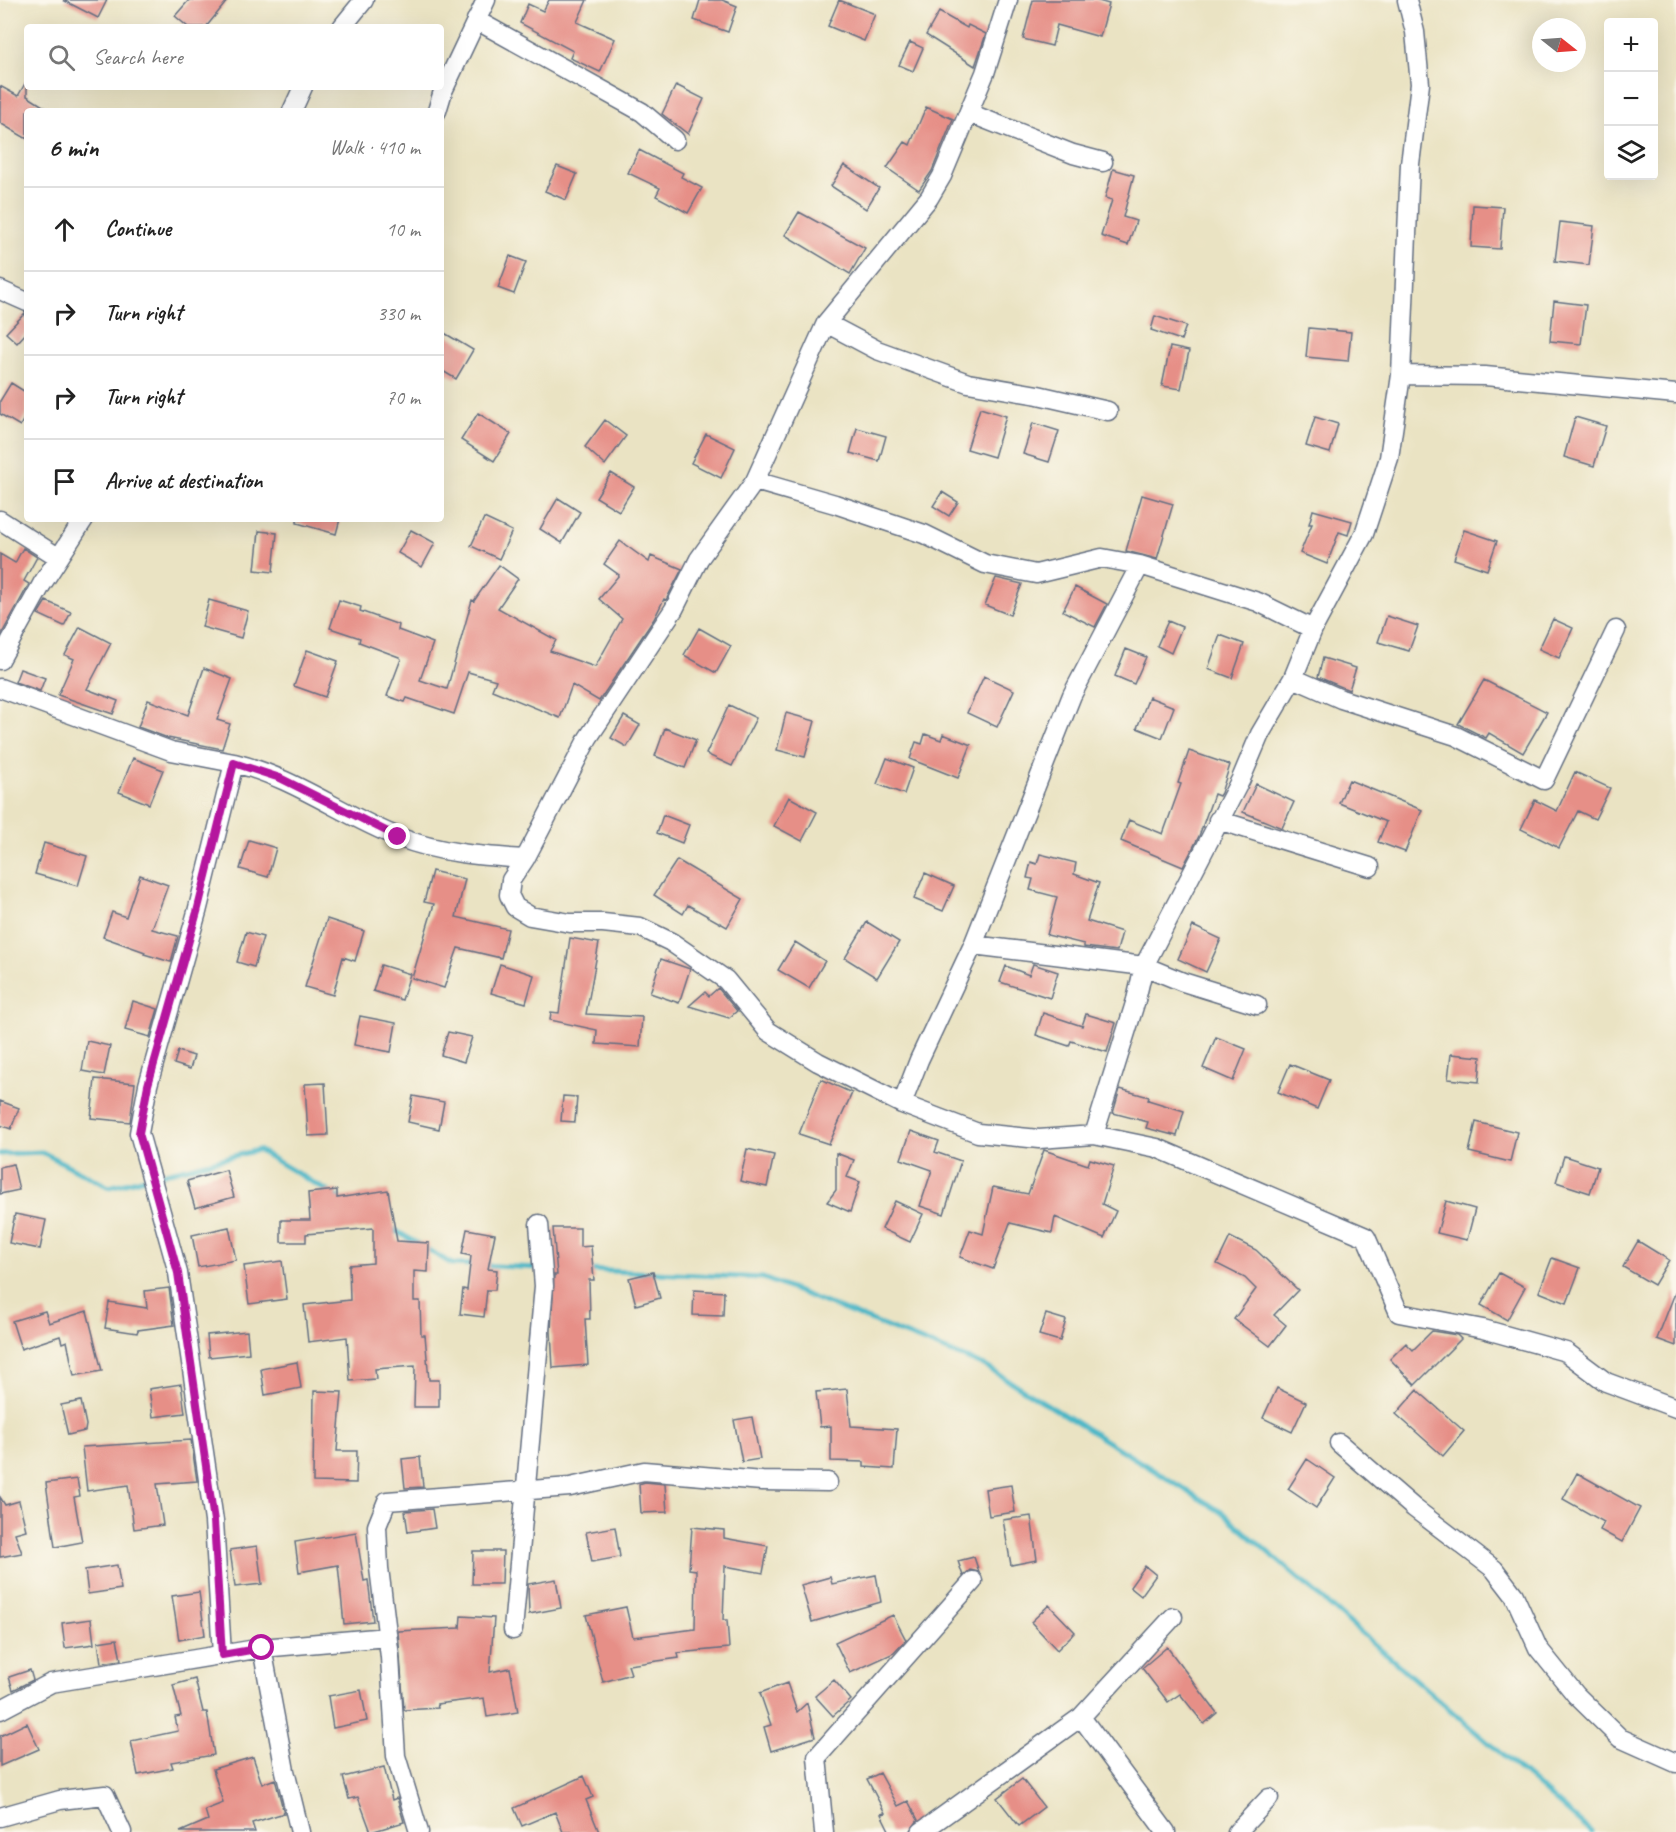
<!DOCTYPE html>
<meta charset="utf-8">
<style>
body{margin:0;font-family:Caveat,sans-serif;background:#f6f6f6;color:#222}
.controls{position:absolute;right:18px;top:18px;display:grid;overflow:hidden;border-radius:6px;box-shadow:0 6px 24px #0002}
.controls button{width:54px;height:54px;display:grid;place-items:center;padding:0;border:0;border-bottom:2px solid #e0e0e0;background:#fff;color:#222;font:30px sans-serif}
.compass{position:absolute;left:1532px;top:18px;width:54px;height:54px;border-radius:50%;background:#fff;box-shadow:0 6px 24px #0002;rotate:107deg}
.stop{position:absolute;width:18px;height:18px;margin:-14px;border:4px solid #b5179e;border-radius:50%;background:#fff}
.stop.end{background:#b5179e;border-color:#fff;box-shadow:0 2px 6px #0008}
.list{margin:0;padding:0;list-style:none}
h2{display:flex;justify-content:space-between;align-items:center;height:78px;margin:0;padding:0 24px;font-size:26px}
h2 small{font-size:20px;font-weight:400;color:#767676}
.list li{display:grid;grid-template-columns:39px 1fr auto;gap:18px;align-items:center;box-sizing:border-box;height:84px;padding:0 24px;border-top:2px solid #e0e0e0}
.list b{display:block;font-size:22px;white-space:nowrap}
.list em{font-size:20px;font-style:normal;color:#767676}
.icon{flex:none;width:33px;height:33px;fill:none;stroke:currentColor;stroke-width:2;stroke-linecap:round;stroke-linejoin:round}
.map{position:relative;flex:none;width:1676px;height:1832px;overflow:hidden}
.search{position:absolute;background:#fff;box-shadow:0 6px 24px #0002;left:24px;top:24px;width:420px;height:66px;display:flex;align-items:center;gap:15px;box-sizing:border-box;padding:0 21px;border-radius:6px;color:#767676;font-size:22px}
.panel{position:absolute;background:#fff;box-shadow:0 6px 24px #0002;left:24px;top:108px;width:420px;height:414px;border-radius:6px}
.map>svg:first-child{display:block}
</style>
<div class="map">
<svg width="1676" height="1832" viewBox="0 0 1676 1832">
<rect width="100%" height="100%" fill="#fbf7ec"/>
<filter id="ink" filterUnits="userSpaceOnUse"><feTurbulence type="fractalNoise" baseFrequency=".0167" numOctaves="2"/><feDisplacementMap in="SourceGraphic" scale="12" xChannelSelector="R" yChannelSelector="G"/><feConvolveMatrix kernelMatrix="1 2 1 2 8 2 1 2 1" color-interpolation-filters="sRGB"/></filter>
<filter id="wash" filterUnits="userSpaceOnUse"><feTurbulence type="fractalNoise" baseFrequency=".008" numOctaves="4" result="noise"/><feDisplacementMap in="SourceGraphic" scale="24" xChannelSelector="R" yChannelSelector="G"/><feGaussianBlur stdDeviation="1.35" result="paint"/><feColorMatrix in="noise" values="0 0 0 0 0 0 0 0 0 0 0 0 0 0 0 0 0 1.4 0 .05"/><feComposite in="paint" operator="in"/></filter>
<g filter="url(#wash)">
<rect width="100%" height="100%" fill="#eae3c3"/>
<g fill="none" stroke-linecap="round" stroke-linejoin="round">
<!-- stream -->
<path stroke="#4ab6c6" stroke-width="5" d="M0,1154L42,1152L109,1187L258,1150L344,1201
M391,1228L452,1264L561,1269
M588,1270L763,1278L985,1366L1223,1513L1591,1832"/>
</g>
<g id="blocks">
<!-- building -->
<path fill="#e68f87" d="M63,0H107L98,18Z
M189,0H228L206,27H188L175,16Z
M549,0H587L577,22L615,39L600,72L570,58L573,51L520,23L528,4L543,11Z
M700,0H722L737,6L728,32L694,20Z
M839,0L875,14L864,41L828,26Z
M1033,0H1095L1109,4L1100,37L1057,25L1052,46L1023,39Z
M939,12L967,28L968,25L986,34L975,66L926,35Z
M910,42L923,48L913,71L899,65Z
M27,80V96L51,111H27V139L0,123V86L18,96Z
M676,85L704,99L688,134L662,114Z
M926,107L953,119L932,171L919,190L887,168L905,142L910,145Z
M639,150L683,173L681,177L702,188L688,213L656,196L660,188L628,173Z
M844,165L879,188L866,209L831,186Z
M557,166L577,174L566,200L545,191Z
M1113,169L1134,175L1123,217L1136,221L1128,245L1101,236L1112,200L1105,198Z
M1473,205L1503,207L1500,249L1471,247Z
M799,212L865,248L850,274L785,235Z
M1560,222L1594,226L1589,265L1555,261Z
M510,256L526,262L514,294L498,288Z
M1554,301L1586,305L1581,344L1550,341Z
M25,313L27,332L17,343L6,333Z
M1155,316L1186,326L1181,340L1151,330Z
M1309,328L1351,332L1348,361L1306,357Z
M441,331L473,350L456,379L441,370Z
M1170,347L1189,351L1181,389L1162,386Z
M11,383L27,393V414L20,426L0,414V401Z
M980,408L1006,416L994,457L967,449Z
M478,413L511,434L494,461L461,440Z
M1315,417L1338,424L1330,453L1306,446Z
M1575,417L1606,426L1594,466L1564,457Z
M605,420L626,436L605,465L585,447Z
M1033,423L1059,431L1049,462L1023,454Z
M857,428L886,436L879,461L850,453Z
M706,434L735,448L721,478L691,463Z
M611,473L634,487L619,511L596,497Z
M942,492L958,502L949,516L933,506Z
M1142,495L1173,504L1157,559L1126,551Z
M558,498L580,512L562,543L540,529Z
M1313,510L1352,521L1348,535L1339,532L1327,564L1300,553L1312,524H1309Z
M484,518L512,531L499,559L471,546Z
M297,519H340L336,534L297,523Z
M411,530L435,543L422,567L398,553Z
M1464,530L1497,541L1487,570L1454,559Z
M259,531L277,533L273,572L255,570Z
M620,541L649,562L651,556L682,569L666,600L664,599L654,619L599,701L572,685L560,718L492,690L496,680L468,672L454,714L407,698L405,702L387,696L401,659L399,657L359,642L360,638L330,628L339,600L361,607L360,611L399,625L398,630L433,643L420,680L447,689L472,600L474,601L499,565L518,579L498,608L556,640L550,651L595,667L622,619L599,599L619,575L604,564Z
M23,548L37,557L24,581L29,584L0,637V554L15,563Z
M996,578L1022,584L1010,615L985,605Z
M1075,587L1107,604L1095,627L1063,611Z
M209,600L248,611L241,638L202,627Z
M46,601L71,612L64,626L38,614Z
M1387,616L1418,626L1409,651L1378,642Z
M1553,619L1573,628L1559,658L1539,649Z
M1168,621L1182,627L1171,653L1157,646Z
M80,627L111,643L87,689L118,701L113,714L58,695L74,659L65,655Z
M699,628L731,646L716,673L684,655Z
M1220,635L1244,644L1232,678L1208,669Z
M1126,649L1146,657L1134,684L1115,676Z
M307,650L338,661L325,697L294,686Z
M1323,658L1356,668L1349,690L1318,677Z
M204,668L232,679L217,720L230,724L222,749L168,738L138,727L148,700L188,715Z
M20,669L45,678L40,691L15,682Z
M984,676L1014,690L997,727L967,713Z
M1484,680L1547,712L1523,753L1489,733L1486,738L1458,724Z
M1149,697L1174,707L1162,738L1137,728Z
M729,705L756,718L732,766L706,754Z
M786,713L815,721L805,757L777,750Z
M624,716L640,725L627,747L611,738Z
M665,728L696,740L685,768L655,756Z
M925,734L941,740L943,734L971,745L958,778L910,759L916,742L922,744Z
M1189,751L1230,765L1221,793L1219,796L1214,794L1199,836L1183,867L1121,841L1129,820L1163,834L1181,784L1178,783Z
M133,758L163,770L149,804L119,792Z
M887,758L913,768L904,794L877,784Z
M1575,772L1610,788L1595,819L1578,811L1559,848L1521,829L1535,800L1557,811Z
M1349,780L1422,810L1405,852L1378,842L1386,822L1339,803Z
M1256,784L1294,802L1282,828L1243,812Z
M789,797L817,812L802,841L774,826Z
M663,815L689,825L682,843L657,833Z
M249,840L276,848L268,877L240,869Z
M44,843L87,856L78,886L35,874Z
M1040,854L1076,863L1074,874L1099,883L1087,921L1122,932L1117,951L1084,947V944L1047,935L1057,897L1030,890L1033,879L1027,878L1031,862L1037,864Z
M677,860L743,899L727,927L688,905L683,914L654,895Z
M432,871L465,879L456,917L508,929L501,958L458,948L444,988L412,978L434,904L424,902Z
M925,873L954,886L943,911L914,899Z
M140,875L168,885L152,929L178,936L171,962L144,954L145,952L103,937L112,912L126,917Z
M327,919L364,931L355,961L343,957L333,995L305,987Z
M867,922L899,942L877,978L845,958Z
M1193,926L1221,939L1206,972L1178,959Z
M246,932L263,937L254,967L237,962Z
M570,938L599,943L586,1014L642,1017L640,1047L596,1044L597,1030L550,1020L551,1012L559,1013Z
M795,942L825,961L809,988L778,970Z
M661,959L690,969L679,1003L650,993Z
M500,964L534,975L526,1003L491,993Z
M1033,964L1058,972L1050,998L1000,982L1006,966L1029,975Z
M381,965L410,974L402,1000L373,991Z
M718,988L737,1011L729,1018L689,1006L705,992L709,996Z
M133,1001L158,1009L150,1037L125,1030Z
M1043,1013L1082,1026L1086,1014L1116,1023L1107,1052L1071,1041L1069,1046L1036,1035Z
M360,1016L396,1023L391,1052L354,1045Z
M448,1032L472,1037L464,1062L441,1055Z
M1216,1037L1246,1049L1233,1081L1203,1068Z
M87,1041L110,1046L104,1075L82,1071Z
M178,1051L194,1056L190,1069L174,1064Z
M1451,1054L1481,1057L1479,1082L1448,1079Z
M1290,1064L1329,1080L1317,1109L1278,1092Z
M95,1079L135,1083L130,1122L91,1118Z
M821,1079L852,1093L829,1144L799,1134Z
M325,1083L328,1135L308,1136L305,1084Z
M1120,1089L1149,1097L1148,1100L1184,1111L1177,1136L1146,1128L1148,1122L1113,1113Z
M413,1096L444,1102L439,1129L408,1122Z
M563,1096L577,1097L575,1122L561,1121Z
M0,1101L19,1108L11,1129L0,1125Z
M1476,1122L1517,1132L1510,1162L1469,1152Z
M911,1131L939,1141L935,1152L961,1161L944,1214L920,1206L932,1170L901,1159Z
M747,1149L774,1155L767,1187L740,1181Z
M1044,1150L1088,1165L1090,1159L1114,1166L1102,1204L1116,1211L1104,1238L1055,1217L1052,1233L1010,1223L993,1269L960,1257L970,1230L983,1234L993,1187L1028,1194Z
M836,1153L854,1160L847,1177L860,1182L850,1212L827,1202L836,1190Z
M1564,1156L1598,1167L1590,1193L1556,1182Z
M13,1164L19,1190L0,1194V1167Z
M226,1170L234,1197L195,1208L187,1181Z
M337,1190V1198L388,1190L397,1241L429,1243L428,1272L414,1271V1301H420L421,1335H425L429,1380H439V1407H414L415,1366L375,1369L376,1379L350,1381L347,1337L308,1342L304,1305L350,1300L349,1265L373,1263V1228L306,1234V1242H281V1220H310L308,1193Z
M895,1201L923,1214L910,1242L882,1229Z
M1446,1201L1475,1209L1467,1240L1437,1233Z
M15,1214L46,1220L40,1249L9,1243Z
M229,1227L236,1260L198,1267L192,1235Z
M553,1228H580V1247L591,1246L594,1280H589L590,1319H585L588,1365L553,1368L551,1331L554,1275H557Z
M467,1229L495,1234L488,1269L497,1270L495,1290H487L484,1317L460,1314L463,1289L467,1290L471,1256L462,1254Z
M1230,1237L1256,1250L1298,1290L1274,1315L1286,1325L1270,1346L1234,1319L1256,1289L1245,1278L1217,1264Z
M1638,1241L1669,1260L1654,1285L1623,1267Z
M1552,1258L1580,1268L1567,1303L1539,1292Z
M282,1261L287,1299L249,1304L244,1266Z
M653,1272L660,1298L636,1305L629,1278Z
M1499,1273L1525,1287L1507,1320L1481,1305Z
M169,1288L174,1325L138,1330L137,1333L105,1328L109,1302L147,1308L145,1291Z
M694,1290L724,1292L723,1316L693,1315Z
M1675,1293H1676V1346L1657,1339Z
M45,1311L49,1323L87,1311L102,1371L74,1376L67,1341L62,1343L60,1336L21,1349L12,1321Z
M1046,1314L1066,1320L1060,1341L1039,1335Z
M247,1331L249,1353L209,1357L207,1335Z
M1432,1331L1457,1335L1461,1339L1415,1385L1390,1359L1406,1343L1413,1350Z
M297,1362L301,1388L265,1395L261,1369Z
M181,1384L185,1413L153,1417L149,1389Z
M1277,1388L1306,1402L1292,1432L1263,1418Z
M847,1389L851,1426L897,1429L894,1469L864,1467V1462L831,1461V1426L820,1427L816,1392Z
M1417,1390L1464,1431L1443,1456L1396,1414Z
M314,1391L342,1392L337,1451H357L356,1483L313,1482Z
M81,1401L86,1425L85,1431L68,1435L61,1405Z
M752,1417L760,1459L742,1462L734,1420Z
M191,1440L197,1481L157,1484L163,1525L134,1529L128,1485L87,1491L82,1447Z
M420,1457L423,1487L405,1488L402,1459Z
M1307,1459L1335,1478L1316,1508L1288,1489Z
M1577,1473L1640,1508L1622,1542L1600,1530L1604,1522L1563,1499Z
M77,1479L80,1496L74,1497L82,1542L55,1547L46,1483Z
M645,1482L665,1484L667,1512L641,1513L639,1484Z
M1011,1485L1015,1512L989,1516L985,1489Z
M0,1497L5,1505L19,1501L26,1530L15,1533L22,1553L0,1557Z
M432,1509L435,1528L408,1532L405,1511Z
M1031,1516L1037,1560L1011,1565L1003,1520Z
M615,1527L620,1557L592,1562L586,1532Z
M692,1527L724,1530V1538L768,1546L763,1573L725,1566L723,1620H727L729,1648L678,1653L679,1658L628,1665L631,1674L603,1682L586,1615L626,1607L633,1637L695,1629L696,1570L689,1569Z
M356,1532L364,1581L368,1580L373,1621L344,1624L338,1565L299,1572L295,1542Z
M257,1546L262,1584L235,1587L230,1550Z
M473,1551H503L502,1584H472Z
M974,1557L979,1572L970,1570L963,1576L958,1561Z
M117,1565L121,1589L88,1594L85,1570Z
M1145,1566L1156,1575L1141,1596L1130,1587Z
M876,1575L881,1602L812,1622L801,1585L830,1577L832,1584Z
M556,1579L561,1608L529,1614L528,1584Z
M199,1592L205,1635L179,1640L172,1596Z
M1049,1605L1075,1632L1057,1650L1031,1622Z
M893,1615L906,1640L894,1653L850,1673L835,1642Z
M461,1616L494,1618L490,1672L510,1668L518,1712L487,1717L484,1698L437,1704L438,1708L404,1710L398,1631L460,1628Z
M91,1619L94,1644L65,1648L62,1623Z
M117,1639L121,1660L101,1663L98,1642Z
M1167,1647L1217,1713L1204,1724L1180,1694L1168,1702L1142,1668Z
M30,1670L33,1680L13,1690L9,1677Z
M195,1679L203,1712H207L214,1755L171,1762L173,1768L138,1775L131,1741L178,1731L175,1717L181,1716L173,1685Z
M834,1680L851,1700L833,1716L815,1696Z
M787,1683L797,1712L807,1703L815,1737L771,1751L764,1727L771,1725L760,1693Z
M361,1690L367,1721L333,1728L328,1696Z
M27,1723L39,1749L0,1766V1736Z
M253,1757L262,1784L275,1779L284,1813L252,1823L255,1832H180L208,1820L205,1810L223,1803L213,1769Z
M384,1767L392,1800L397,1798L404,1822L371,1832L358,1797L349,1799L343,1777Z
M880,1773L898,1806L908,1801L918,1820L910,1832H890L881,1814L885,1813L867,1779Z
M584,1776L593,1797L586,1800L599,1832H563L555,1812L522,1826L514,1808Z
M1022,1779L1044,1807L1019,1826L997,1798Z"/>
</g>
</g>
<g filter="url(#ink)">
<use href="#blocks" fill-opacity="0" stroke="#636e81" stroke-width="1.5"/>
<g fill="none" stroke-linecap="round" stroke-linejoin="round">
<defs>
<path id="street" d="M476,20L642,112L675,140
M342,27L364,0
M292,111L303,87
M437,111L443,91L486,0
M969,113L1073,154L1103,162
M0,290L27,302
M826,323L877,350L968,383L1038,395L1108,411
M1401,375L1485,376L1676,394
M755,481L835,504L924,534L985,564L1036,574L1102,558L1140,565L1258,602L1313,629
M0,520L58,557
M0,660L42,584L84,519
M1293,678L1341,699L1456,736L1544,780L1616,630
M0,688L171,751L234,763L197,912L148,1085L139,1133L178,1273L214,1521L222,1655
M234,763C293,777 342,815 398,837C439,853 481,856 525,859L588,738L674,609L699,559L755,481L826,323L929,198L942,176L985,73L1008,0
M1218,820L1370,867
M525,859L511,880L509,895L515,907L530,916L570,923H603L640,927L671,942L726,980L768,1031L818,1062L902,1104L978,1133L1039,1139L1094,1135L1157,1148L1366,1237L1399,1313L1483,1329L1566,1352L1606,1382L1676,1408
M973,945L1144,966L1183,982L1257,1005
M902,1104L919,1060L973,945L1072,695L1140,565
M1094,1135L1136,1000L1144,966L1241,779L1260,734L1293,678L1313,629L1364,534L1389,458L1401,375L1410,164L1420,84L1415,32L1407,0
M1339,1443L1414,1508L1494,1569L1514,1595L1538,1648L1576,1695L1620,1738L1676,1763
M513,1630L544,1286L539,1224
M262,1648L285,1771L300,1832
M0,1710L51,1683L262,1648L387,1637
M1081,1717L1166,1832
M0,1817L60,1800L105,1795L122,1832
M419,1832L396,1756L390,1657L379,1568L377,1526L387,1501L570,1487L644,1471L762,1481L828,1482
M824,1832L817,1757L973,1581
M921,1832L1081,1717L1173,1617
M1237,1832L1269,1798"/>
</defs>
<!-- street casing -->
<use href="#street" stroke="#636e81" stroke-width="21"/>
<!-- street -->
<use href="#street" stroke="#fff" stroke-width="18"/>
</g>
</g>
<g fill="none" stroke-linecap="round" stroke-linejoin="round" filter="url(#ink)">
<!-- route -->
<path stroke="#b5179e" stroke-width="8" d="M262,1648L222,1655L214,1521L178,1273L139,1133L148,1085L197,912L234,763L280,778L398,837"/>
</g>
</svg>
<div class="controls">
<button>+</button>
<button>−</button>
<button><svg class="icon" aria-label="layers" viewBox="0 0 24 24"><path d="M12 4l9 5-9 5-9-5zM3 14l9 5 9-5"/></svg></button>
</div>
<svg class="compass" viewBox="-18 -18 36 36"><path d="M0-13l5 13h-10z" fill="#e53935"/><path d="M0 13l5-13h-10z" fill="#767676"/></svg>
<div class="stop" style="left:262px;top:1648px"></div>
<div class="stop end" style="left:398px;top:837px"></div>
<div class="search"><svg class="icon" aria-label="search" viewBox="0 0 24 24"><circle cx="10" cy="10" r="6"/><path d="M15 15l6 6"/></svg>Search here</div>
<section class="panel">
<h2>6 min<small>Walk · 410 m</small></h2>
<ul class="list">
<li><svg class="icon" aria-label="ahead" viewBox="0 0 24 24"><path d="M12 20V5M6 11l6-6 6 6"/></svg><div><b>Continue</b></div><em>10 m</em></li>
<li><svg class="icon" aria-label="right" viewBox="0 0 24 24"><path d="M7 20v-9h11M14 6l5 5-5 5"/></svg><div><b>Turn right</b></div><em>330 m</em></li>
<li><svg class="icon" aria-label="right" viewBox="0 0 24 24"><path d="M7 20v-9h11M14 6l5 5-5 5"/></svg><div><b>Turn right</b></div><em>70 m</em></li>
<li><svg class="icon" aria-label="arrive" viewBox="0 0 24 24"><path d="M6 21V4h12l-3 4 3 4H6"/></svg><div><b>Arrive at destination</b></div></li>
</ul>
</section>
</div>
